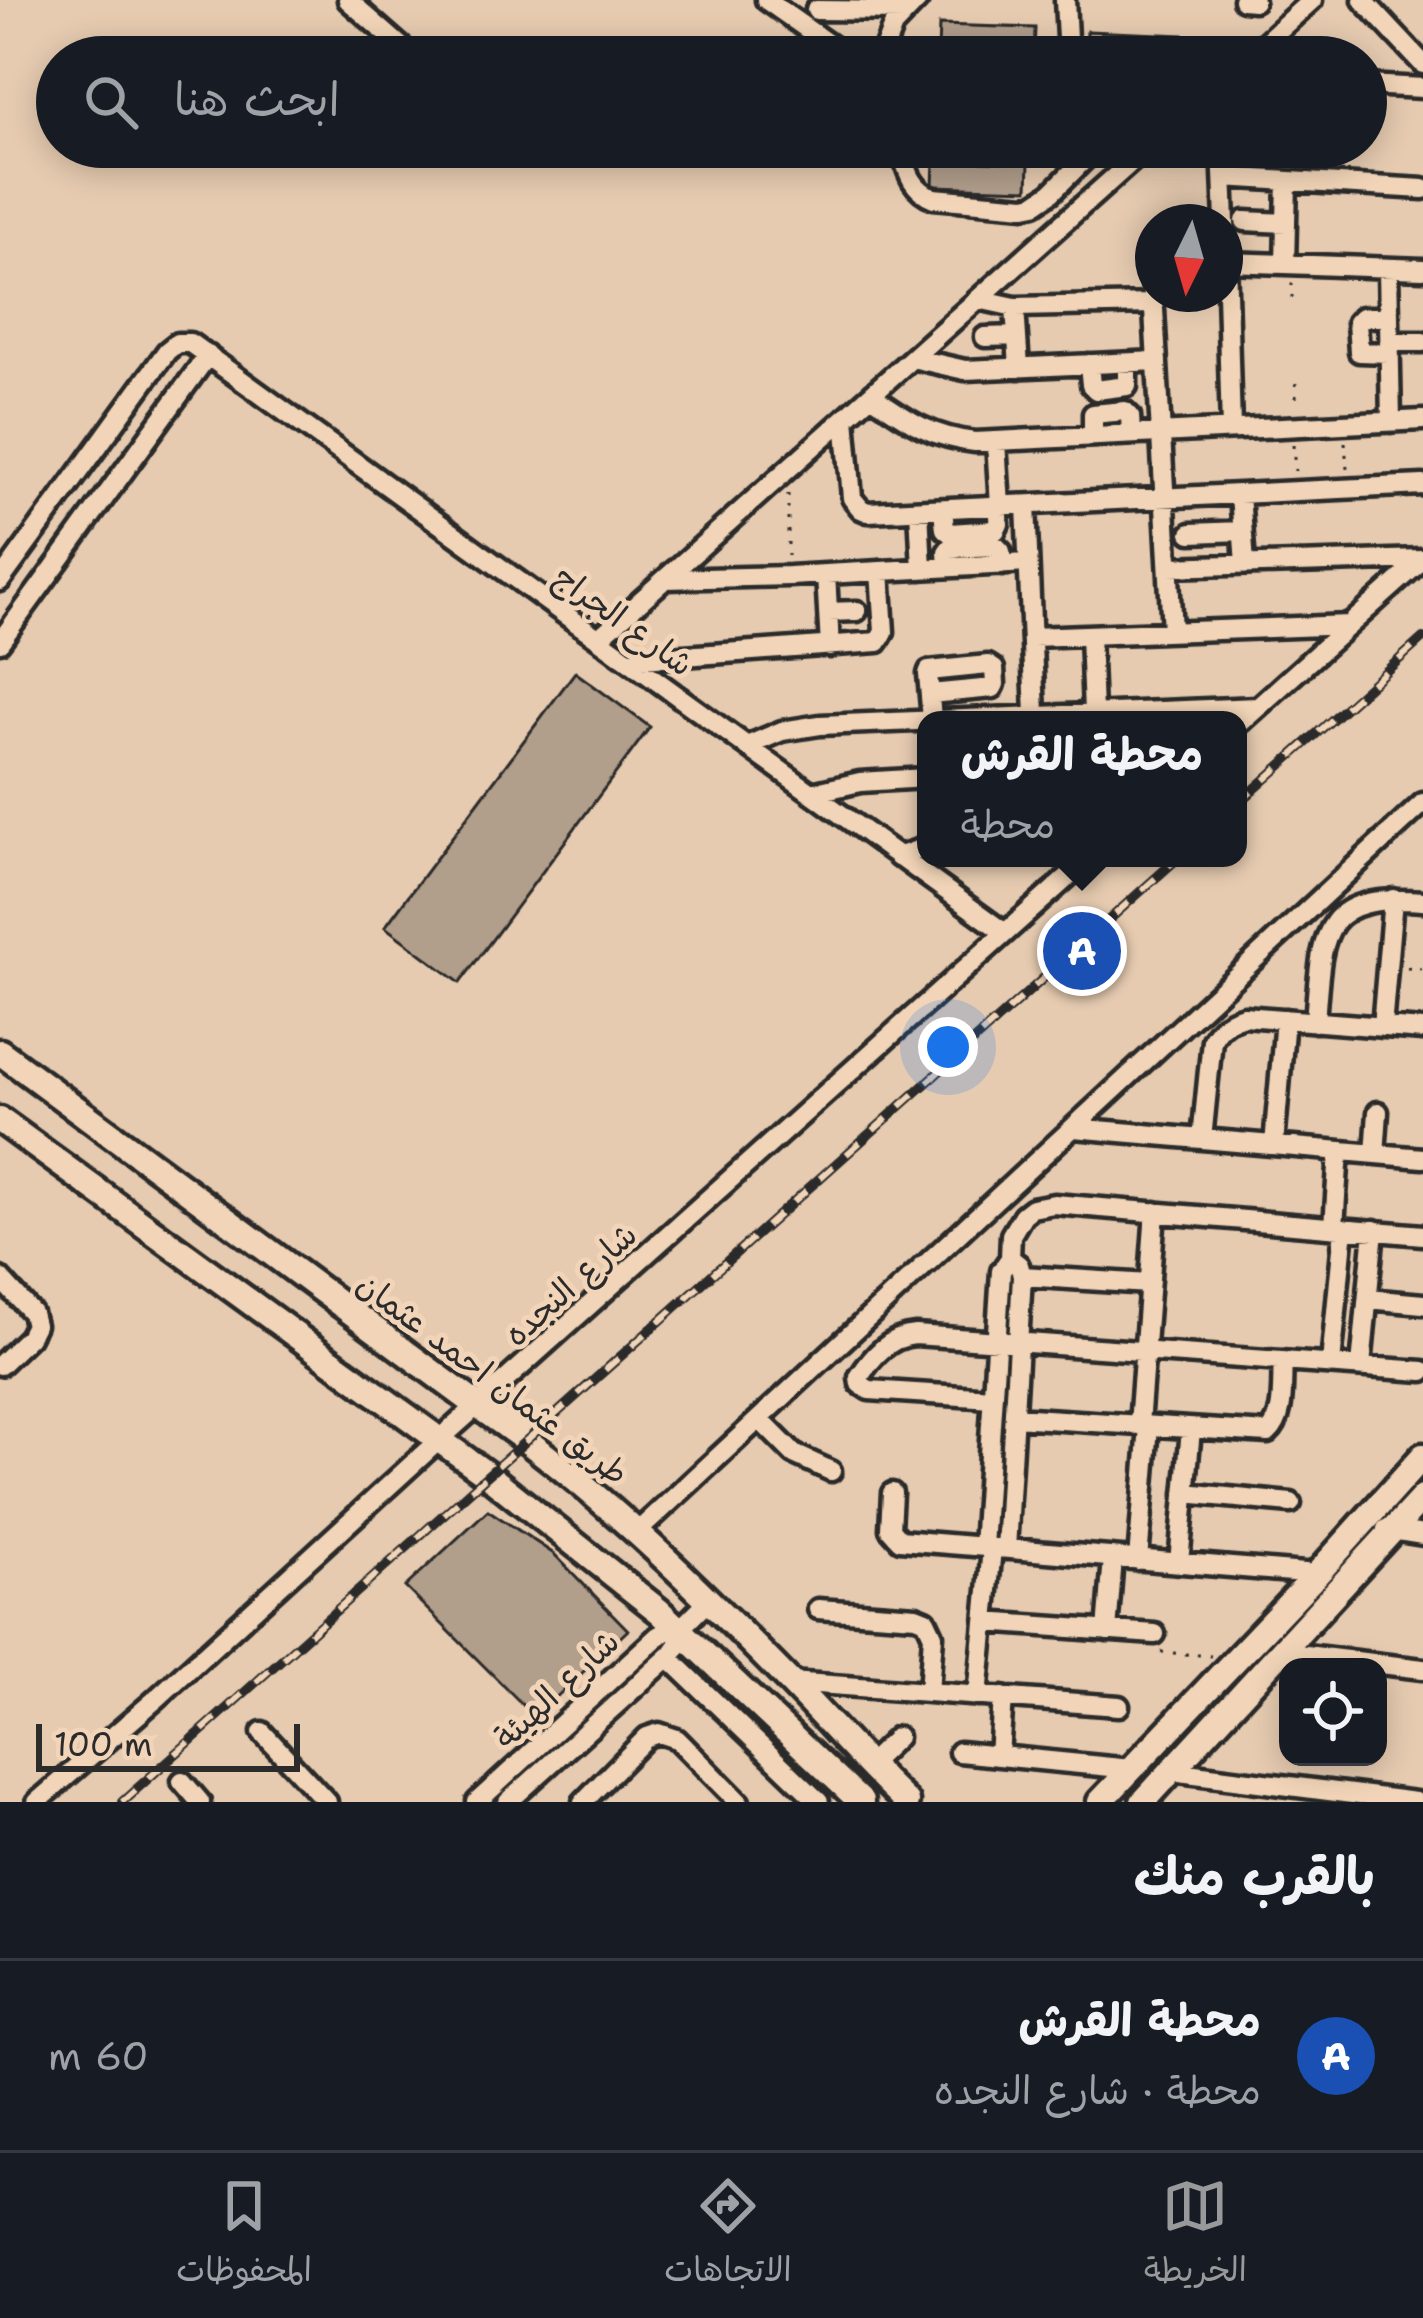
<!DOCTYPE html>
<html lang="ar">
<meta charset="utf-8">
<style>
body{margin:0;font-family:"Shantell Sans","Playpen Sans Arabic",sans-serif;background:#242831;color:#f1f3f6;direction:rtl}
.controls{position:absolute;right:36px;bottom:36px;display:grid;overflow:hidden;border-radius:24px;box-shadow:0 6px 30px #0003}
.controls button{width:108px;height:108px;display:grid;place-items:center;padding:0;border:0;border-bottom:3px solid #363941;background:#171b24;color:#f1f3f6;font:60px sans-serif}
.compass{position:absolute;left:1135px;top:204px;width:108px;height:108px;border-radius:50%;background:#171b24;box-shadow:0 6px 30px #0003;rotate:185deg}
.scale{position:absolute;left:36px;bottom:30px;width:264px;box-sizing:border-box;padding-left:12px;border:6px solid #2b2b2b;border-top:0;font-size:33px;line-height:42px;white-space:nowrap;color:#2b2b2b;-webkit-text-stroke:9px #f2d5b8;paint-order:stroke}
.you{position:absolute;left:948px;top:1047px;width:42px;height:42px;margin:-30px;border:9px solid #fff;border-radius:50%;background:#1a73e8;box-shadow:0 0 0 18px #1a73e833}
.badge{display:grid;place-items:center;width:78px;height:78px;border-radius:50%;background:#98999b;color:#fff;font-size:39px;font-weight:700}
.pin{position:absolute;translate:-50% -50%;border:6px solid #fff;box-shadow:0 3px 12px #0006}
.popup{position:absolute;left:917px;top:711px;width:330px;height:156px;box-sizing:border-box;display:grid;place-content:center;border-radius:24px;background:#171b24;filter:drop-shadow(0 3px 9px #0005);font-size:39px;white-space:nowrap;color:#9ea1a6}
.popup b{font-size:45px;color:#f1f3f6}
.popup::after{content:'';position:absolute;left:50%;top:100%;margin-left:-24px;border:24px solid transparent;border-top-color:#171b24}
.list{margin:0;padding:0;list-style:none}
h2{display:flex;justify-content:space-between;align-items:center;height:156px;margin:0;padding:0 48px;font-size:51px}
h2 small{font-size:39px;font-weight:400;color:#9ea1a6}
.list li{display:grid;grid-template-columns:78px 1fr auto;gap:36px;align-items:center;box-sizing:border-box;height:192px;padding:0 48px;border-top:3px solid #363941}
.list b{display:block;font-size:45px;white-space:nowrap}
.list p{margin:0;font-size:39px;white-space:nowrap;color:#9ea1a6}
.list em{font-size:39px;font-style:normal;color:#9ea1a6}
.icon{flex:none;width:66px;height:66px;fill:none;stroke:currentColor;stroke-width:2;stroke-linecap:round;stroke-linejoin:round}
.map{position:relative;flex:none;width:1423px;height:1802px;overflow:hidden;direction:ltr}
.search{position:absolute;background:#171b24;box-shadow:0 6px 30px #0003;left:36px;right:36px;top:36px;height:132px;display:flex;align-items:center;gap:30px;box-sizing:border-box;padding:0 42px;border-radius:66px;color:#9ea1a6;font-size:45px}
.sheet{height:348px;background:#171b24}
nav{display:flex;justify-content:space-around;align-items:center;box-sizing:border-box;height:168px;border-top:3px solid #363941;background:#171b24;font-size:33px;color:#9ea1a6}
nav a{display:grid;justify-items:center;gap:6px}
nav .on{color:#98999b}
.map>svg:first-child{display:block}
</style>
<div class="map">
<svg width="1423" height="1802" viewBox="0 0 1423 1802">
<rect width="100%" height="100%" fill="#e6cbb0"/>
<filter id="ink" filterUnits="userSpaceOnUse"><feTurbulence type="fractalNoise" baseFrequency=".00833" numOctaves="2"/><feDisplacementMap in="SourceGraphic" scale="24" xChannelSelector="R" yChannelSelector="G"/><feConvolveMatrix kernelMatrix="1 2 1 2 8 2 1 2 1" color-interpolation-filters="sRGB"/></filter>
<g filter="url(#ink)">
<!-- building -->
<path fill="#b19e8b" stroke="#2b2b2b" stroke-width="3" d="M939,25L1035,28L1034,54L938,51Z
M1087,31L1183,35L1182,57H1086Z
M934,159L1029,163L1028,189L933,186Z
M575,672L650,727L460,983L385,927Z
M488,1510L554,1554L628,1630L535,1717L405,1587Z"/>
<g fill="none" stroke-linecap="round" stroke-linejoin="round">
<defs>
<path id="minor" d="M348,0L413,57
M766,0L847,57
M1065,0L1068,57
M1243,0L1254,1
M1363,0L1423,64
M816,10L905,11
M881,57L893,26L918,0
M1249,57L1312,0
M1366,85L1423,88
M515,147L519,151
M900,147C907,169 910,189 934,198L1025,206L1035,204L1051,193L1087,157
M1222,147L1225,222
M1224,177L1423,189
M1245,221L1286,223
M1225,223L1231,429
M1151,256L1172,631
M1226,262L1423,269
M1285,264L1287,181
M1388,268L1391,422
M978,299L1015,307L1153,304
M1015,307L1019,368
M1388,317H1362L1357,322L1359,352L1389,353
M985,337L1017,336
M1389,342H1423
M912,358L965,370L1157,361
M1089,364L1091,385L1096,390L1127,386V363
M871,395C907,420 930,437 975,442L1423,420
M845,418L852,498L861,509L868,512L1423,485
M1093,436V414L1125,411L1130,416L1131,434
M996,442L1000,506
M1240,494L1245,564
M1026,505L1035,714
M943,509L945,529L950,533L996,530L999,524L997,506
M919,510L922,569
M1191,533L1242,531
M948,567L947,552L950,548L996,546L1001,551L1002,565
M1169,567L1422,559
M826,574L830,647
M665,579L789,576L1028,563
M0,581L167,351L177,343H190L1005,933
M828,612L857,611
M1090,635L1093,712
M1032,637L1349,625
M599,638L1148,147
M0,642L208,355
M628,660L878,642L884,632L880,571
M930,694L993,688L995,684L994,669L988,665L929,671L928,674L932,719
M1238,725L1423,559
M747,746L782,731L820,725L1258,707
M812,793L860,782L926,778
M898,857L926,847
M1315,1022C1322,935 1318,893 1423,901
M1382,1027L1393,899
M1074,1128L1423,1158
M1202,1139L1212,1040C1220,1026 1229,1020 1244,1016L1423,1030
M1274,1145L1285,1019
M1375,1154L1378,1112
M1334,1227L1339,1151
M1022,1276L1149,1284
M0,1278L32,1313L35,1325L29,1337L0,1365
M1368,1299L1423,1304
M1331,1364L1344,1228
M1361,1366L1374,1230
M992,1398L869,1390L860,1384L859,1377C873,1356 889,1337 915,1335L1423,1371
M1014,1417L1268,1433C1286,1417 1281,1384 1283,1361
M760,1420L794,1454L831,1471
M1139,1425L1155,1212
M892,1493L890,1529L900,1540L1317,1574
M1185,1493L1291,1503
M1386,1529L1423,1535
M636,1533L1423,803
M983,1547L1001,1271L1010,1258L1011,1235L1023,1215L1032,1208L1054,1204L1423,1235
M1006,1549L1022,1276L1019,1265L1010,1258
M1138,1560L1149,1426
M1179,1563L1191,1429
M818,1609L916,1616L926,1620L933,1635L929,1692
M985,1622L1155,1634
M1107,1631L1113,1558
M1280,1652L1423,1669
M669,1658L819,1802
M790,1682L1119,1706
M978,1696L992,1548
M262,1732L327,1802
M959,1752L1131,1769
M999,1756L1003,1697
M868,1765L897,1737
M1171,1771L1415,1802
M182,1781L200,1802
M37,1802L155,1700L440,1439L1089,858
M477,1802L658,1636L670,1629H680L707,1602
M508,1802L672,1654L679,1644L680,1629
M583,1802L647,1737L659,1733L677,1739L739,1802"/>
<path id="major" d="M0,1052L478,1406C593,1484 693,1583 790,1682C829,1722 865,1764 906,1802
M0,1120L489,1476L659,1611L861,1802
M1100,1802L1317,1574L1423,1456
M1143,1802L1423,1497"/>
</defs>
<!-- minor casing -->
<use href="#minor" stroke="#2b2b2b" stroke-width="27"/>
<!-- major casing -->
<use href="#major" stroke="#2b2b2b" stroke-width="33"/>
<!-- path -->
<path stroke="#2b2b2b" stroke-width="3" stroke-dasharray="3 9" stroke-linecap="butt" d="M1292,283V299
M1296,383V406
M1345,442L1347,469
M1293,445L1295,471
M788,494V556
M1407,968L1423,969
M1161,1652L1211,1656"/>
<!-- minor -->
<use href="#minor" stroke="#f2d5b8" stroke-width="18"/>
<!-- major -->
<use href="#major" stroke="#f2d5b8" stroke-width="24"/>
<defs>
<path id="rail" d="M1238,804L1423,638
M122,1802L1178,858"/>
</defs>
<!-- rail casing -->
<use href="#rail" stroke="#2b2b2b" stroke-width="10"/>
<!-- rail -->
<use href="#rail" stroke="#f2d5b8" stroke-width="6" stroke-dasharray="18" stroke-linecap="butt"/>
</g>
</g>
<g text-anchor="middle" stroke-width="10" stroke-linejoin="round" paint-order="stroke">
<!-- street labels -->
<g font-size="33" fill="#2b2b2b" stroke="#f2d5b8">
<text transform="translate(624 620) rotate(36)" y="12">شارع الجراج</text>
<text transform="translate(570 1284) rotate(-42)" y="12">شارع النجده</text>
<text transform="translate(493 1378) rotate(37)" y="12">طريق عثمان احمد عثمان</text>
<text transform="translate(556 1689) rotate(-43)" y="12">شارع الهيئة</text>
</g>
</g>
</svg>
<div class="controls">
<button><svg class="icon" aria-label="locate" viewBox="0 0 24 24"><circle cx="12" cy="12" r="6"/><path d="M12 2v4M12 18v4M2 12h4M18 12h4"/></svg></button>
</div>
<svg class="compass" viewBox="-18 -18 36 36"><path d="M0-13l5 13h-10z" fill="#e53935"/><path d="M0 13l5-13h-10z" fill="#9ea1a6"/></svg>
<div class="scale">100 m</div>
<div class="you"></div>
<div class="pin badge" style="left:1082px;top:951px;background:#1a4fb4">A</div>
<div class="popup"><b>محطة القرش</b>محطة</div>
<div class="search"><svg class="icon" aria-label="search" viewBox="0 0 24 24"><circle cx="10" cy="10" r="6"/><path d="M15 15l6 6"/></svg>ابحث هنا</div>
</div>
<section class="sheet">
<h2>بالقرب منك<small></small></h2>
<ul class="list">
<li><span class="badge" style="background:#1a4fb4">A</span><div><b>محطة القرش</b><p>محطة · شارع النجده</p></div><em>60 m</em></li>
</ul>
</section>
<nav>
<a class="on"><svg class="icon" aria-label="map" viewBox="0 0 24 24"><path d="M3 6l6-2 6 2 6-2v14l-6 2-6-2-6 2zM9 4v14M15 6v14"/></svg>الخريطة</a>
<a><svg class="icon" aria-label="directions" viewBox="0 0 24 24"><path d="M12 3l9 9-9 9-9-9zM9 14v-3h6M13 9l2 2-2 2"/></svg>الاتجاهات</a>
<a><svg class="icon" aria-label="saved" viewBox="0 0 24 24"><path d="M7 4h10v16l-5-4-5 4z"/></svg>المحفوظات</a>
</nav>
